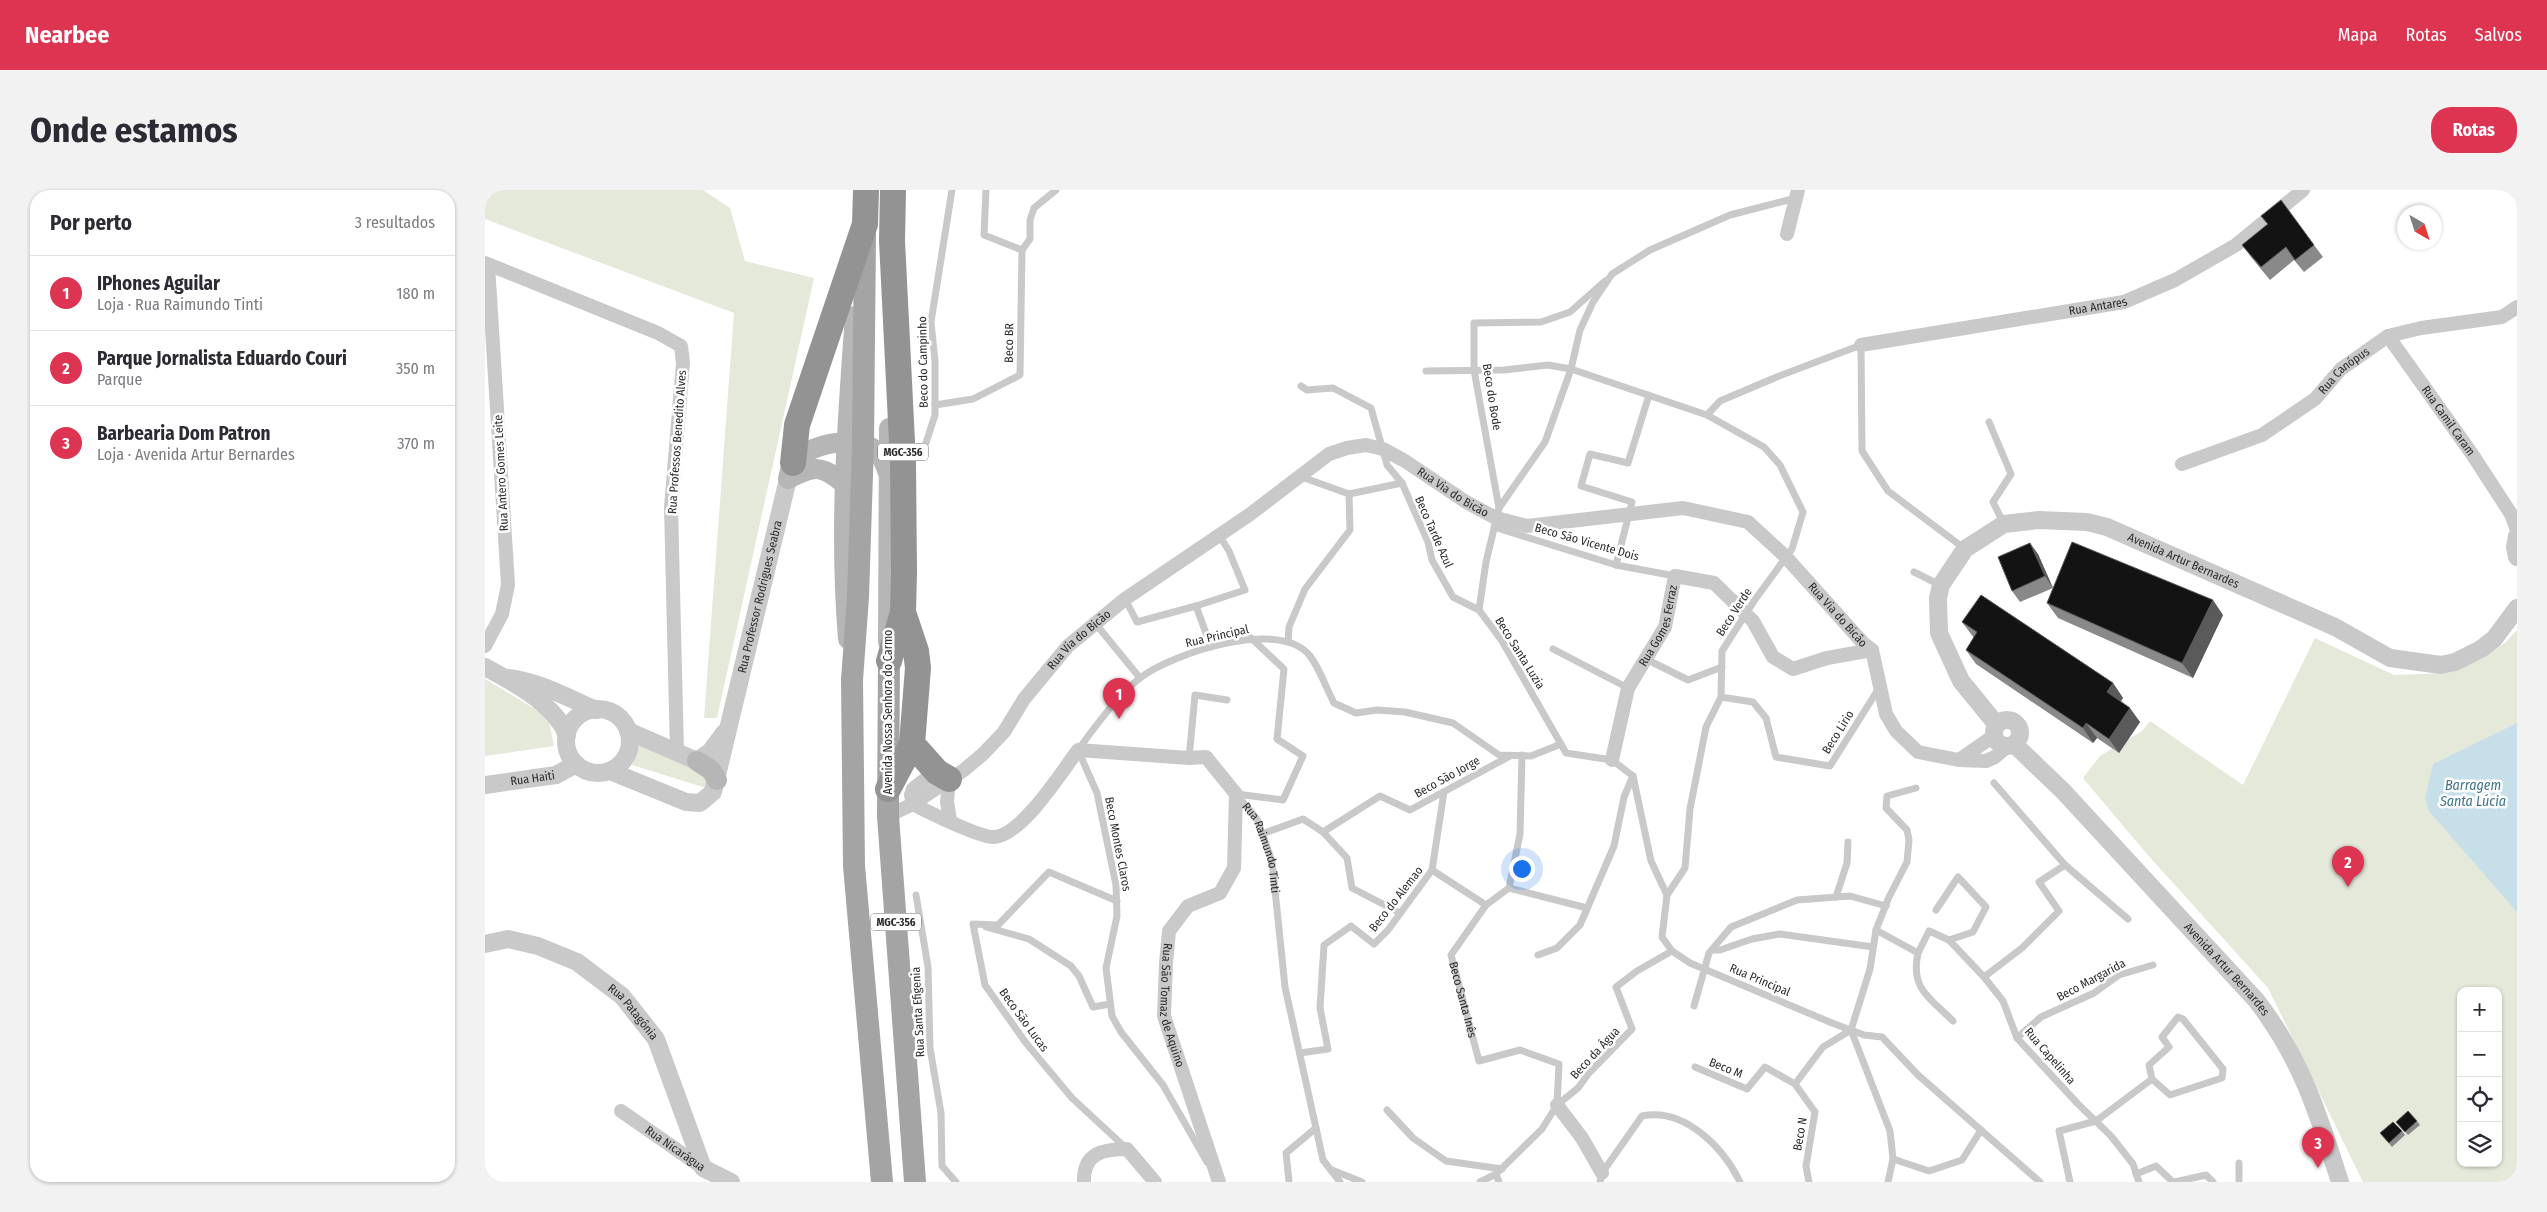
<!DOCTYPE html>
<html lang="pt">
<meta charset="utf-8">
<style>
body{margin:0;font-family:"Fira Sans Condensed",sans-serif;background:#f2f2f3;color:#2b2b33}
.controls{position:absolute;right:15px;bottom:15px;display:grid;overflow:hidden;border-radius:10px;box-shadow:0 1px 4px #0004}
.controls button{width:45px;height:45px;display:grid;place-items:center;padding:0;border:0;border-bottom:1px solid #e1e1e2;background:#fff;color:#2b2b33;font:25px sans-serif}
.compass{position:absolute;left:1912px;top:15px;width:45px;height:45px;border-radius:50%;background:#fff;box-shadow:0 1px 4px #0004;rotate:141deg}
.you{position:absolute;left:1036px;top:678px;width:18px;height:18px;margin:-12px;border:4px solid #fff;border-radius:50%;background:#1a73e8;box-shadow:0 0 0 8px #1a73e833}
.badge{display:grid;place-items:center;width:32px;height:32px;border-radius:50%;background:#dd3452;color:#fff;font-size:16px;font-weight:700}
.pin{position:absolute;translate:-50% -41px;filter:drop-shadow(0 1px 2px #0008)}
.pin::after{content:'';position:absolute;top:26px;width:18px;height:15px;background:inherit;clip-path:polygon(0 0,100% 0,50% 100%)}
.list{margin:0;padding:0;list-style:none}
h2{display:flex;justify-content:space-between;align-items:center;height:65px;margin:0;padding:0 20px;font-size:21px}
h2 small{font-size:16px;font-weight:400;color:#7c7c81}
.list li{display:grid;grid-template-columns:32px 1fr auto;gap:15px;align-items:center;box-sizing:border-box;height:75px;padding:0 20px;border-top:1px solid #e1e1e2}
.list b{display:block;font-size:19px;white-space:nowrap}
.list p{margin:0;font-size:16px;white-space:nowrap;color:#7c7c81}
.list em{font-size:16px;font-style:normal;color:#7c7c81}
.icon{flex:none;width:28px;height:28px;fill:none;stroke:currentColor;stroke-width:2;stroke-linecap:round;stroke-linejoin:round}
.map{position:relative;flex:none;width:2032px;height:992px;overflow:hidden;border-radius:20px}
header{display:flex;align-items:center;gap:30px;box-sizing:border-box;height:70px;padding:0 25px;background:#dd3452;color:#fff}
header strong{font-size:24px}
nav{display:flex;gap:28px;margin-inline-start:auto;font-size:18px}
.intro{display:flex;align-items:center;justify-content:space-between;box-sizing:border-box;height:120px;padding:0 30px}
h1{margin:0;font-size:35px}
.button{padding:12px 22px;border-radius:20px;background:#dd3452;color:#fff;font-size:18px;font-weight:700}
main{display:flex;gap:30px;padding:0 30px}
aside{flex:1;background:#fff;border-radius:20px;box-shadow:0 1px 4px #0004}
.map>svg:first-child{display:block}
</style>
<header>
<strong>Nearbee</strong>
<nav><a>Mapa</a><a>Rotas</a><a>Salvos</a></nav>
</header>
<div class="intro"><h1>Onde estamos</h1><a class="button">Rotas</a></div>
<main>
<aside>
<h2>Por perto<small>3 resultados</small></h2>
<ul class="list">
<li><span class="badge">1</span><div><b>IPhones Aguilar</b><p>Loja · Rua Raimundo Tinti</p></div><em>180 m</em></li>
<li><span class="badge">2</span><div><b>Parque Jornalista Eduardo Couri</b><p>Parque</p></div><em>350 m</em></li>
<li><span class="badge">3</span><div><b>Barbearia Dom Patron</b><p>Loja · Avenida Artur Bernardes</p></div><em>370 m</em></li>
</ul>
</aside>
<div class="map">
<svg width="2032" height="992" viewBox="0 0 2032 992">
<rect width="100%" height="100%" fill="#fff"/>
<!-- green -->
<path fill="#e4e9da" fill-rule="evenodd" d="M0,0H218L245,18L260,71L329,88L232,528H219L249,123L0,29Z
M2032,440V992H1878L1783,798L1661,663L1598,588L1615,566L1657,541L1665,531L1758,595L1830,448L1909,485L1963,483L1997,469L2020,453ZM1976,801H2013V973H1976Z
M0,489L63,527L69,556L0,566Z
M156,551L228,582L221,598L147,575Z"/>
<!-- water -->
<path fill="#c6dfe9" d="M2032,533V722L1944,621L1940,608L1948,574Z"/>
<g fill="none" stroke-linecap="round" stroke-linejoin="round">
<!-- service -->
<g stroke="#c9c9c9" stroke-width="7">
<path d="M501,0L499,45L537,60L545,49V30L549,18L571,0"/>
<path d="M1311,8L1245,25L1165,60L1127,84L1108,112L1095,140L1086,179L1060,252L1014,318L1001,372L994,420L1017,451L1081,563L1127,570L1148,586L1166,671L1182,705L1177,747L1187,761L1205,773L1347,833L1379,845L1397,847L1433,885L1555,992"/>
<path d="M941,181L1019,180L1063,175L1086,179L1222,225L1235,211L1294,186L1376,155L1377,261L1403,301L1480,359"/>
<path d="M816,196L822,200L848,198L886,218L902,275L917,293L943,352L947,370L968,407L994,420"/>
<path d="M450,215L488,209L535,185L537,60"/>
<path d="M1504,232L1526,284L1508,312L1519,334"/>
<path d="M424,268L439,259L450,225V171L446,132L467,0"/>
<path d="M814,286L864,304L917,293"/>
<path d="M1014,318L989,180V133L1056,132L1085,122L1120,91"/>
<path d="M1009,337L1131,375L1190,386"/>
<path d="M1131,375L1147,312L1096,296L1105,264L1143,273L1164,205"/>
<path d="M1429,382L1455,395"/>
<path d="M640,409L652,432L711,416L726,457"/>
<path d="M711,416L760,400L744,361L734,345"/>
<path d="M610,433L655,488"/>
<path d="M803,452L804,437L820,399L865,340L864,304"/>
<path d="M1068,459L1143,498"/>
<path d="M1161,469L1203,490L1237,477"/>
<path d="M1236,507L1268,512L1281,528L1291,567L1345,576L1394,498"/>
<path id="s1" d="M1037,565L1035,644L1024,698L1001,715L966,765L994,871L1035,860L1074,874L1072,915"/>
<path d="M704,568L710,505L742,510"/>
<path d="M1509,593L1580,675"/>
<path d="M751,604L798,610L818,566L792,549L799,479L766,448"/>
<path id="s2" d="M752,605L772,629L787,671L800,797L838,970L855,992"/>
<path d="M838,642L862,668L867,698L915,723"/>
<path d="M777,644L818,629L838,642L895,606L925,620L1025,566"/>
<path d="M947,680L1001,715"/>
<path d="M1024,698L1102,718"/>
<path d="M431,705L443,777L445,858L456,923L457,976L471,992"/>
<path d="M1182,705L1200,678L1205,619L1221,537L1236,507L1237,461L1269,411L1307,359L1318,322L1295,275L1279,257L1222,225"/>
<path d="M1351,707L1362,673L1363,652"/>
<path d="M632,711L564,682L513,735L488,734L500,795L541,853L587,908L642,959"/>
<path d="M501,737L544,749L586,776L594,786L608,817L625,814"/>
<path d="M1391,740L1404,707L1422,672L1424,650L1422,640L1401,618L1402,606L1431,598"/>
<path d="M1464,750L1499,787L1518,811L1532,848L1593,914L1626,946L1648,974L1654,992"/>
<path d="M1227,760H1235L1267,749L1295,744L1388,757"/>
<path d="M1433,763C1425,799 1445,808 1468,831"/>
<path d="M1053,765L1072,758L1095,735L1129,656L1139,607L1148,586"/>
<path d="M1499,787L1537,758L1574,721L1554,692L1580,675L1643,729"/>
<path d="M1209,816L1224,763L1246,737L1312,710L1365,706L1401,716"/>
<path d="M1366,840L1385,779L1391,740L1433,763L1444,741L1464,750L1488,742L1501,717L1473,687L1451,720"/>
<path d="M1366,840L1405,941L1408,969L1403,992"/>
<path d="M1532,848L1556,827L1609,803L1634,785L1668,775"/>
<path d="M815,863L843,859L835,818L839,755L866,736L889,754L903,740L947,680L959,602"/>
<path d="M1210,877L1262,899L1280,877L1310,894"/>
<path d="M902,920L928,948L961,971L1017,979"/>
<path d="M1408,969L1444,981L1477,970L1496,940"/>
<path d="M722,972L678,895L636,842L627,826L621,778L632,726L631,695L612,603L593,560C609,538 633,505 655,488C686,464 795,427 825,466C835,479 841,498 849,513L871,523L892,520L920,522L968,533L1014,565L1046,566L1076,554"/>
<path d="M847,980L877,992"/>
<path d="M1011,984L1014,992"/>
<path d="M1651,984L1671,976L1688,992"/>
<path d="M804,992L801,963L831,938"/>
<path d="M995,992L1011,984L1057,939L1072,915L1093,898L1104,883L1147,839L1131,797L1152,781L1187,761"/>
<path d="M1115,992L1117,983L1157,926C1199,917 1238,957 1255,992"/>
<path d="M1324,992L1321,976L1330,922L1310,894L1338,857L1366,840"/>
<path d="M1585,992L1574,941L1611,931L1667,889L1685,905L1737,888L1738,879L1698,829L1693,827L1677,847L1684,857L1664,875L1667,889"/>
<path d="M1690,992L1721,985L1728,992"/>
<path d="M1754,992V973"/>
</g>
<!-- minor -->
<g stroke="#c9c9c9" stroke-width="14">
<path d="M1302,44L1313,0"/>
<path d="M0,73L173,143L196,156L198,173L186,317L192,562"/>
<path id="s3" d="M1903,146L1987,264L2026,324L2032,340"/>
<path id="s4" d="M1376,155L1639,112L1690,90L1751,55L1818,0"/>
<path id="s5" d="M1697,274L1777,245L1830,209L1856,179L1903,146L1936,138L2017,127L2032,117"/>
<path d="M0,456L17,424L23,395L3,75"/>
<path id="s6" d="M1127,570L1143,498L1180,437L1190,386L1229,393L1268,431L1288,467L1308,479L1342,468L1387,460"/>
<path d="M1474,570L1510,545"/>
<path id="s7" d="M457,588L443,587L428,599L426,605L428,614C443,622 496,648 509,647C536,646 577,582 593,560L704,568L721,567L751,604L749,678L735,703L703,716L684,741L681,773L679,826L734,992"/>
<path d="M464,589L462,612L465,630"/>
<path id="s8" d="M403,626L428,614L479,580L498,564L519,542L539,509L583,456L640,409L764,325L844,264L862,258L881,255L898,259L920,271L981,312L1011,328L1042,336L1198,318L1263,332L1300,366L1378,453L1387,460L1401,524L1411,541L1433,562L1474,570L1501,571L1510,567L1523,556"/>
<path d="M1072,915L1097,948L1117,983"/>
<path id="s9" d="M136,921L218,978"/>
<path d="M599,992C598,963 618,959 642,959L670,992"/>
</g>
<!-- tertiary -->
<g stroke="#c9c9c9" stroke-width="18">
<path d="M2032,346L2030,357L2032,367"/>
<path d="M0,477C29,493 69,513 82,545"/>
<path d="M24,488C60,494 79,506 111,520"/>
<circle cx="113" cy="551" r="32"/>
<circle cx="1522" cy="543" r="13"/>
<path id="s10" d="M1512,535L1476,491L1454,443L1453,408L1456,395L1480,359L1519,334L1554,330L1602,332L1622,337L1850,437L1905,468L1956,475L1970,472L1996,459L2009,449L2032,418"/>
<path d="M143,541L212,571L225,562L239,543"/>
<path id="s11" d="M1529,554L1578,601L1771,810C1816,868 1833,923 1855,992"/>
<path id="s12" d="M125,581L201,612L215,613L228,602L303,289"/>
<path id="s13" d="M0,595L71,585L91,574"/>
<path id="s14" d="M0,754L23,749L53,756L92,772L137,806L171,849L218,978L246,992"/>
</g>
<!-- secondary -->
<path stroke="#b6b6b6" stroke-width="20" d="M303,289C304,284 305,278 308,274C320,254 372,244 390,260C397,266 400,274 403,283
M303,289C329,276 336,274 359,294
M363,449C354,341 362,233 370,126
M403,452L404,238
M212,571L226,580L232,590"/>
<!-- primary -->
<path stroke="#a4a4a4" stroke-width="22" d="M380,45L378,254L373,407L367,490L369,676L397,992
M404,471L403,626L430,992"/>
<!-- motorway -->
<path stroke="#939393" stroke-width="26" d="M308,273L312,235L380,34L381,0
M418,422L431,461L433,478L427,554L452,582L464,589
M404,471L418,422L419,383L418,272L407,51L408,0
M403,599L427,554"/>
</g>
<!-- wall -->
<path fill="#898989" d="M1776,26L1829,55L1838,67L1819,82L1809,70L1785,90L1766,67L1757,55L1782,34Z
M1553,364L1568,398L1535,412L1527,401Z
M1562,413L1738,425L1708,488L1573,428Z
M1477,432L1628,493L1638,508L1636,511L1655,532L1634,563L1612,548L1608,553L1491,474L1481,460L1489,448Z
M1932,931L1935,935L1923,945L1911,932Z
M1917,941L1920,945L1907,957L1895,943Z"/>
<!-- shaded-wall -->
<path fill="#5a5a5a" d="M1545,353L1553,364L1568,398L1560,386Z
M1728,410L1738,425L1708,488L1697,473Z
M1628,493L1638,508L1632,516L1622,502Z
M1645,518L1655,532L1634,563L1624,549Z
M1601,533L1612,548L1608,553L1598,538Z"/>
<!-- building -->
<path fill="#131313" stroke="#5a5a5a" d="M1796,10L1829,55L1810,70L1801,57L1776,77L1757,55L1783,34L1776,26Z
M1587,352L1728,410L1697,473L1562,413Z
M1545,353L1560,386L1527,401L1513,367Z
M1496,405L1628,493L1622,502L1645,518L1624,549L1601,533L1598,538L1481,460L1492,442L1477,432Z
M1923,921L1932,931L1920,942L1911,932Z
M1908,932L1917,941L1904,953L1895,943Z"/>
<g text-anchor="middle" stroke-width="5" stroke-linejoin="round" paint-order="stroke">
<!-- shield labels -->
<g fill="#fff" stroke="#6b6b6b" stroke-width="1">
<rect x="393" y="253.5" width="50" height="17" rx="4"/>
<rect x="386" y="723.5" width="50" height="17" rx="4"/>
</g>
<g font-size="11" font-weight="bold" fill="#2c2c2c">
<text x="418" y="266">MGC-356</text>
<text x="411" y="736">MGC-356</text>
</g>
<!-- street labels -->
<g font-size="12" fill="#2c2c2c" stroke="#fff">
<text dy="4" stroke="none"><textPath href="#s4" startOffset="240">Rua Antares</textPath></text>
<text transform="translate(524 153) rotate(-89)" y="4">Beco BR</text>
<text transform="translate(438 172) rotate(-91)" y="4">Beco do Campinho</text>
<text dy="4" stroke="none"><textPath href="#s5" startOffset="190">Rua Canópus</textPath></text>
<text transform="translate(1007 207) rotate(81)" y="4">Beco do Bode</text>
<text dy="4" stroke="none"><textPath href="#s3" startOffset="104">Rua Camil Caram</textPath></text>
<text transform="translate(192 252) rotate(-86)" y="4">Rua Professos Benedito Alves</text>
<text transform="translate(16 283) rotate(-93)" y="4">Rua Antero Gomes Leite</text>
<text dy="4" stroke="none"><textPath href="#s8" startOffset="714">Rua Via do Bicão</textPath></text>
<text transform="translate(949 342) rotate(66)" y="4">Beco Tarde Azul</text>
<text transform="translate(1102 352) rotate(16)" y="4">Beco São Vicente Dois</text>
<text dy="4" stroke="none"><textPath href="#s10" startOffset="435">Avenida Artur Bernardes</textPath></text>
<text dy="4" stroke="none"><textPath href="#s12" startOffset="314">Rua Professor Rodrigues Seabra</textPath></text>
<text transform="translate(1249 422) rotate(-57)" y="4">Beco Verde</text>
<text dy="4" stroke="none"><textPath href="#s8" startOffset="1149">Rua Via do Bicão</textPath></text>
<text dy="4" stroke="none"><textPath href="#s6" startOffset="144">Rua Gomes Ferraz</textPath></text>
<text transform="translate(732 446) rotate(-13)" y="4">Rua Principal</text>
<text dy="4" stroke="none"><textPath href="#s8" startOffset="264">Rua Via do Bicão</textPath></text>
<text transform="translate(1035 463) rotate(58)" y="4">Beco Santa Luzia</text>
<text transform="translate(403 522) rotate(-90)" y="4">Avenida Nossa Senhora do Carmo</text>
<text transform="translate(1353 542) rotate(-58)" y="4">Beco Lirio</text>
<text transform="translate(962 587) rotate(-29)" y="4">Beco São Jorge</text>
<text dy="4" stroke="none"><textPath href="#s13" startOffset="48">Rua Haiti</textPath></text>
<text transform="translate(633 654) rotate(79)" y="4">Beco Montes Claros</text>
<text dy="4" stroke="none"><textPath href="#s2" startOffset="60">Rua Raimundo Tinti</textPath></text>
<text transform="translate(911 709) rotate(-52)" y="4">Beco do Alemao</text>
<text dy="4" stroke="none"><textPath href="#s11" startOffset="310">Avenida Artur Bernardes</textPath></text>
<text transform="translate(1275 790) rotate(23)" y="4">Rua Principal</text>
<text transform="translate(1606 790) rotate(-28)" y="4">Beco Margarida</text>
<text dy="4" stroke="none"><textPath href="#s1" startOffset="270">Beco Santa Inês</textPath></text>
<text dy="4" stroke="none"><textPath href="#s7" startOffset="680">Rua São Tomaz de Aquino</textPath></text>
<text transform="translate(433 822) rotate(-93)" y="4">Rua Santa Efigenia</text>
<text dy="4" stroke="none"><textPath href="#s14" startOffset="172">Rua Patagônia</textPath></text>
<text transform="translate(539 830) rotate(54)" y="4">Beco São Lucas</text>
<text transform="translate(1110 863) rotate(-47)" y="4">Beco da Água</text>
<text transform="translate(1565 866) rotate(49)" y="4">Rua Capelinha</text>
<text transform="translate(1241 878) rotate(22)" y="4">Beco M</text>
<text transform="translate(1315 944) rotate(-80)" y="4">Beco N</text>
<text dy="4" stroke="none"><textPath href="#s9" startOffset="66">Rua Nicarágua</textPath></text>
</g>
<!-- water labels -->
<g font-size="14" font-style="italic" fill="#3e748a" stroke="#fff">
<text x="1988" y="600">Barragem<tspan x="1988" dy="16">Santa Lúcia</tspan></text>
</g>
</g>
</svg>
<div class="controls">
<button>+</button>
<button>−</button>
<button><svg class="icon" aria-label="locate" viewBox="0 0 24 24"><circle cx="12" cy="12" r="6"/><path d="M12 2v4M12 18v4M2 12h4M18 12h4"/></svg></button>
<button><svg class="icon" aria-label="layers" viewBox="0 0 24 24"><path d="M12 4l9 5-9 5-9-5zM3 14l9 5 9-5"/></svg></button>
</div>
<svg class="compass" viewBox="-18 -18 36 36"><path d="M0-13l5 13h-10z" fill="#e53935"/><path d="M0 13l5-13h-10z" fill="#7c7c81"/></svg>
<div class="you"></div>
<div class="pin badge" style="left:634px;top:529px">1</div>
<div class="pin badge" style="left:1863px;top:697px">2</div>
<div class="pin badge" style="left:1833px;top:978px">3</div>
</div>
</main>
